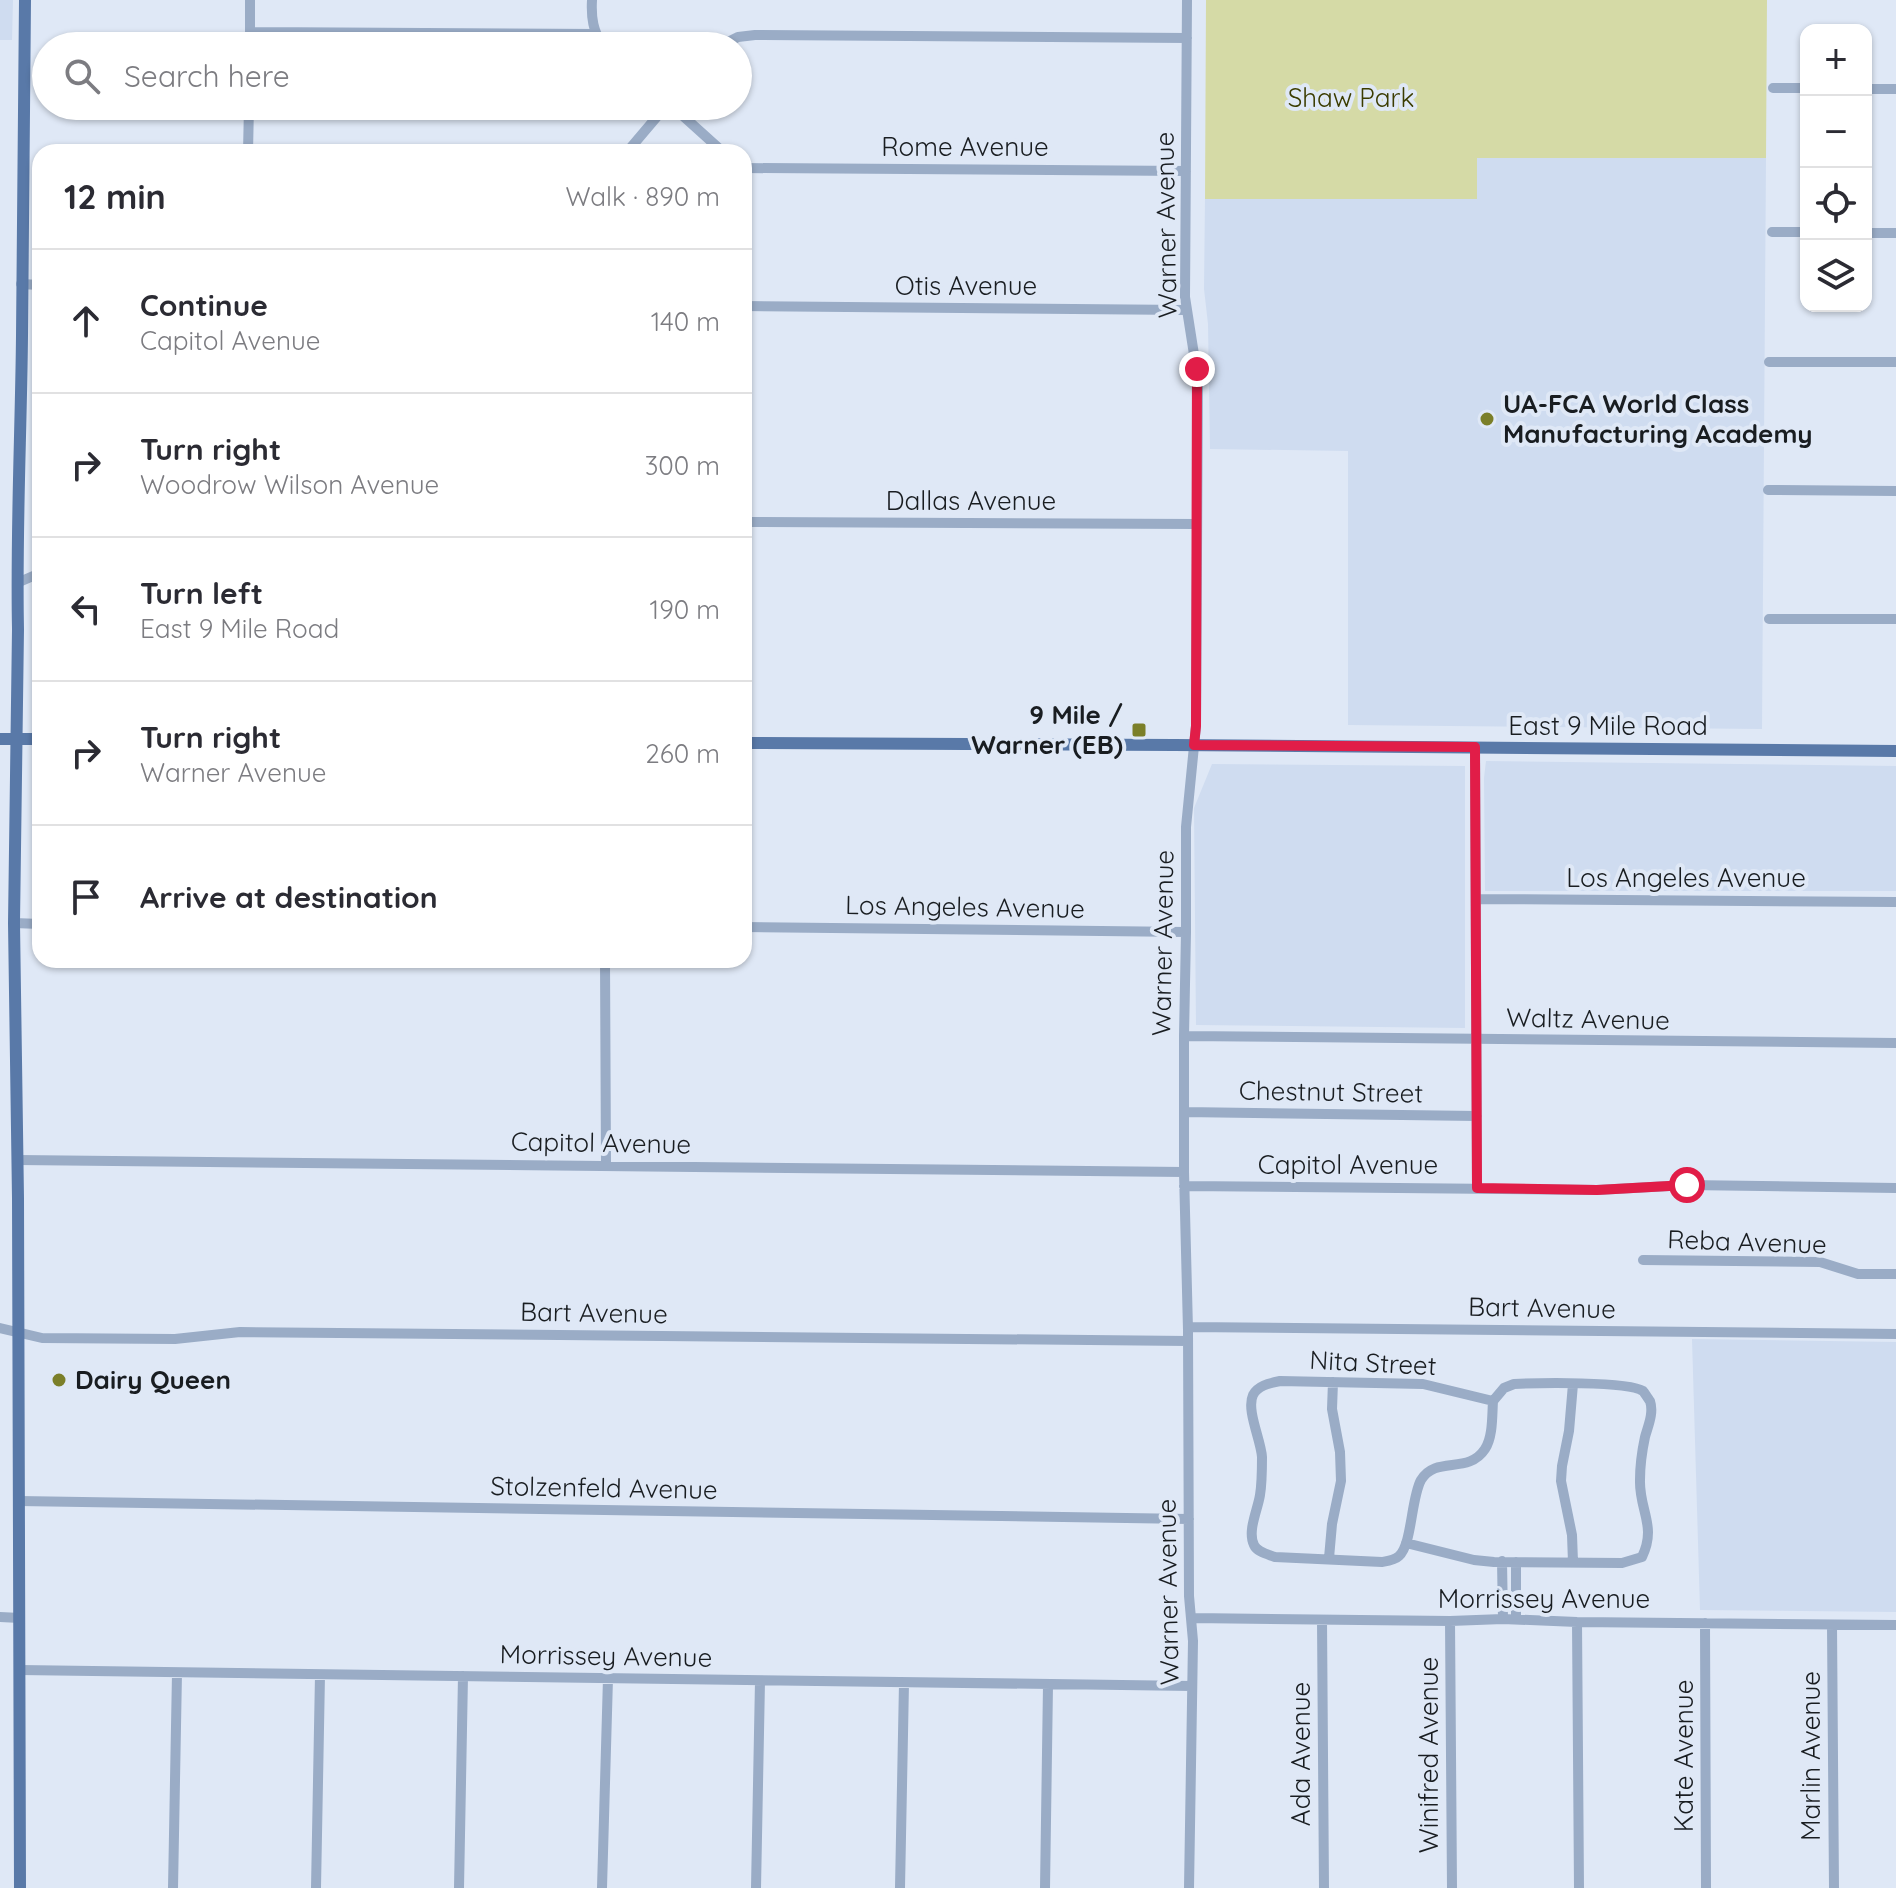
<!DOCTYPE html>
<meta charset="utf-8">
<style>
body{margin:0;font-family:Quicksand,sans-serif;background:#f2f2f3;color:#2b2b33}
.controls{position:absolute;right:24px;top:24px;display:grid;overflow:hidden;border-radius:16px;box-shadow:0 2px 6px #0004}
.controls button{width:72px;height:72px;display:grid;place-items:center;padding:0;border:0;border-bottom:2px solid #e1e1e2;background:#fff;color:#2b2b33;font:40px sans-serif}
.stop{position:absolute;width:24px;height:24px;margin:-18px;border:6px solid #e11d48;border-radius:50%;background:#fff}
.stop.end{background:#e11d48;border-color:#fff;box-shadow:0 2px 8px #0008}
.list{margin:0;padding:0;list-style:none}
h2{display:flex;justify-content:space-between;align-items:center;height:104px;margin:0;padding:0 32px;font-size:34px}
h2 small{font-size:26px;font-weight:400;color:#7c7c81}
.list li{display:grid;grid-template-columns:52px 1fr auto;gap:24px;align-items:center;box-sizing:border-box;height:144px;padding:0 32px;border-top:2px solid #e1e1e2}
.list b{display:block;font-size:30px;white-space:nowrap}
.list p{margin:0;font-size:26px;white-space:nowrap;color:#7c7c81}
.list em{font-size:26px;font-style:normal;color:#7c7c81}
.icon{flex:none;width:44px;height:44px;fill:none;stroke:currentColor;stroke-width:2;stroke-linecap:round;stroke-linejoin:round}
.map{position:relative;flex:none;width:1896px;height:1888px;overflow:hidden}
.search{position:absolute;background:#fff;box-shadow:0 2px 6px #0004;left:32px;top:32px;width:720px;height:88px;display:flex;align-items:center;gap:20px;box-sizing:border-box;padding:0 28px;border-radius:44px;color:#7c7c81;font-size:30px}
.panel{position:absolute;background:#fff;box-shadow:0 2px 6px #0004;left:32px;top:144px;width:720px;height:824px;border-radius:24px}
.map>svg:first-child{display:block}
</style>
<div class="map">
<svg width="1896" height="1888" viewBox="0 0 1896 1888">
<rect width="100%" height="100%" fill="#dfe8f6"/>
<!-- built -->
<path fill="#cfdcf0" d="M0,0H13L12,40H0Z
M1477,158H1766L1762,729L1348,725V451L1210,449L1208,324L1204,289L1205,199H1476Z
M1486,761L1896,766V891H1485L1484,778Z
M1212,764L1465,766V1028L1196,1025L1194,808Z
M1692,1339L1896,1342V1612L1700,1610Z"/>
<!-- green -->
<path fill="#d5daa6" d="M1206,0H1767L1766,158H1477V199H1205Z"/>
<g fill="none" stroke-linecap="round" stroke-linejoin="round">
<!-- minor -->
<path stroke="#9aacc6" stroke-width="10" d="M592,0C591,18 593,31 603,46
M1187,0L1185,297L1198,380L1196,726L1186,827V932L1184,1036V1172L1188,1330L1189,1596L1193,1641L1189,1888
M250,32L596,34
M250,46V0
M720,46L738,37L755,35L1187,38
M1773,88H1806
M1866,89H1896
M672,106L723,152
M248,152L249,106
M627,152L666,106
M744,168L1186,171
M1772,232H1806
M1866,233H1896
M21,284L40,285
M744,306L1187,310
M1769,362H1896
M1768,490L1896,491
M744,522L1197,524
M17,583L40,573
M1769,619H1896
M1475,747L1477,1188
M1476,899L1896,902
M14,923L40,924
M744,927L1186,932
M605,960L606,1165
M1184,1036L1896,1043
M1184,1112L1477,1116
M18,1160L1184,1172
M1184,1186L1597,1190L1687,1185L1896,1188
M1643,1260L1820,1262L1858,1274H1896
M1188,1327L1896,1334
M0,1328L42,1338L175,1339L240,1332L1188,1341
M1280,1381L1423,1384L1493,1401C1492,1416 1493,1437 1485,1449C1468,1475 1436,1455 1421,1480C1411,1498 1412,1545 1399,1556C1395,1560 1388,1561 1382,1562L1275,1557C1267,1554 1257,1552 1254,1545C1247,1531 1258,1509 1260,1495C1262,1483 1262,1469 1262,1457C1261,1440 1246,1410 1253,1395C1258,1385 1271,1383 1280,1381Z
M1573,1384L1569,1431L1562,1466L1561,1481L1572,1535L1573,1562
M19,1501L1189,1519
M1406,1543L1474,1560L1494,1562L1622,1563L1642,1557C1657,1526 1639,1510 1640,1480C1640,1465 1642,1451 1645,1437C1648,1426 1654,1413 1650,1401C1649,1400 1644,1392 1643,1391C1628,1381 1536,1383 1514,1384L1504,1388L1493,1401
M1329,1558L1332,1524L1341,1481L1340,1452L1332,1409L1333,1382
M1502,1561L1503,1619
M0,1617L20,1618
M1192,1618L1450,1621L1503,1619L1577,1622L1896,1625
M1516,1619V1562
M1322,1620L1324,1888
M1450,1621L1452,1888
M1577,1622L1579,1888
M1705,1623L1706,1888
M1832,1625L1834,1888
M20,1670L1192,1686
M173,1888L177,1673
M316,1888L320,1675
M459,1888L463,1676
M602,1888L608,1678
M756,1888L760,1681
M900,1888L904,1683
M1045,1888L1048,1685"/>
<!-- major -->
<path stroke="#5979a8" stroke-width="12" d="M0,739H40
M744,743L1174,745L1896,751
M20,1888L18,1198L14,923L18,629C16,531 21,434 22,336C22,224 23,112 25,0"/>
</g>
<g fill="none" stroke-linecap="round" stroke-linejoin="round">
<!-- route -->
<path stroke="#e11d48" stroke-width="10" d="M1197,369L1196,726L1194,745L1475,747L1477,1188L1597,1190L1687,1185"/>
</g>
<!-- markers -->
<g fill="#7b7f29" stroke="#dfe8f6" stroke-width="3">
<circle cx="1487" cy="419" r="8"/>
<rect x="1131" y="722" width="16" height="16" rx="4"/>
<circle cx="59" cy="1380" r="8"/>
</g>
<g text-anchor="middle" stroke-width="8" stroke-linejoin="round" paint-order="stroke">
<!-- park labels -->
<g font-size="26" fill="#3b3c00" stroke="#dfe8f6">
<text x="1351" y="107">Shaw Park</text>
</g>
<!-- street labels -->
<g font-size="26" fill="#191d21" stroke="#dfe8f6">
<text x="965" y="156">Rome Avenue</text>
<text transform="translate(1166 225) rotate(-91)" y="9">Warner Avenue</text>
<text x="966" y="295">Otis Avenue</text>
<text x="971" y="510">Dallas Avenue</text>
<text x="1608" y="735">East 9 Mile Road</text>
<text x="1686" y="887">Los Angeles Avenue</text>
<text transform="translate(965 907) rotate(1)" y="9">Los Angeles Avenue</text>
<text transform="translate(1163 943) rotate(-89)" y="9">Warner Avenue</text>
<text transform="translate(1588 1019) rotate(1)" y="9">Waltz Avenue</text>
<text transform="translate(1331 1092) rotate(1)" y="9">Chestnut Street</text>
<text transform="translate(601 1143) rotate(1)" y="9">Capitol Avenue</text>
<text x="1348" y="1174">Capitol Avenue</text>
<text transform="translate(1747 1242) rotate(2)" y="9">Reba Avenue</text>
<text transform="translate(1542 1308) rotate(1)" y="9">Bart Avenue</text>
<text transform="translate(594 1313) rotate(1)" y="9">Bart Avenue</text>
<text transform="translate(1373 1363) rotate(3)" y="9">Nita Street</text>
<text transform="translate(604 1488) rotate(1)" y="9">Stolzenfeld Avenue</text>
<text transform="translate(1168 1592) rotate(-91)" y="9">Warner Avenue</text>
<text x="1544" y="1608">Morrissey Avenue</text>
<text transform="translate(606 1656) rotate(1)" y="9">Morrissey Avenue</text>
<text transform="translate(1301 1754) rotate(-90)" y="9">Ada Avenue</text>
<text transform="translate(1429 1755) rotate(-90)" y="9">Winifred Avenue</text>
<text transform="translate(1684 1756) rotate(-90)" y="9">Kate Avenue</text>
<text transform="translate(1811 1756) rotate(-90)" y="9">Marlin Avenue</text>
</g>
<!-- poi labels -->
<g font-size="26" font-weight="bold" fill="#191d21" stroke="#dfe8f6" text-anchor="start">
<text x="1503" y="413">UA-FCA World Class<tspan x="1503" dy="30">Manufacturing Academy</tspan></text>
<text x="1123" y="724" text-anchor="end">9 Mile /<tspan x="1123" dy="30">Warner (EB)</tspan></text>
<text x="75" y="1389">Dairy Queen</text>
</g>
</g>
</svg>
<div class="controls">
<button>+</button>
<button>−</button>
<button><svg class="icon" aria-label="locate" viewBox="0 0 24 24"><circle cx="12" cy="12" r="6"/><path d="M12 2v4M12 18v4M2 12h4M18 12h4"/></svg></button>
<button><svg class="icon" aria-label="layers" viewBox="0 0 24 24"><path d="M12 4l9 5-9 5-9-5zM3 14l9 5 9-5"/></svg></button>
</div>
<div class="stop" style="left:1687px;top:1185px"></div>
<div class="stop end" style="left:1197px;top:369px"></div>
<div class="search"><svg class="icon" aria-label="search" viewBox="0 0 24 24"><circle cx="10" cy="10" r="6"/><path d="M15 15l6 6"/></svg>Search here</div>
<section class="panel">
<h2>12 min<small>Walk · 890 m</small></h2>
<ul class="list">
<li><svg class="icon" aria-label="ahead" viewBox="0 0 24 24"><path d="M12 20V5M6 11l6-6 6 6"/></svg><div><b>Continue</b><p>Capitol Avenue</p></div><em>140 m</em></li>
<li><svg class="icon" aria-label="right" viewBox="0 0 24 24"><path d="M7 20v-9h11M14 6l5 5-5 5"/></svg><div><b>Turn right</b><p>Woodrow Wilson Avenue</p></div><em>300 m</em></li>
<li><svg class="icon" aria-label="left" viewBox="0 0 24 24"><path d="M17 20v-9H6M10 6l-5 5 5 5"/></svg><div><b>Turn left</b><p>East 9 Mile Road</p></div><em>190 m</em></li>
<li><svg class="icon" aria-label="right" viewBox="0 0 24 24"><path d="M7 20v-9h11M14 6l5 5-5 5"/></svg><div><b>Turn right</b><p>Warner Avenue</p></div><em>260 m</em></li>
<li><svg class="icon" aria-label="arrive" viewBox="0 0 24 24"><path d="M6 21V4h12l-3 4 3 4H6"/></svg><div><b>Arrive at destination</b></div></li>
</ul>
</section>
</div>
